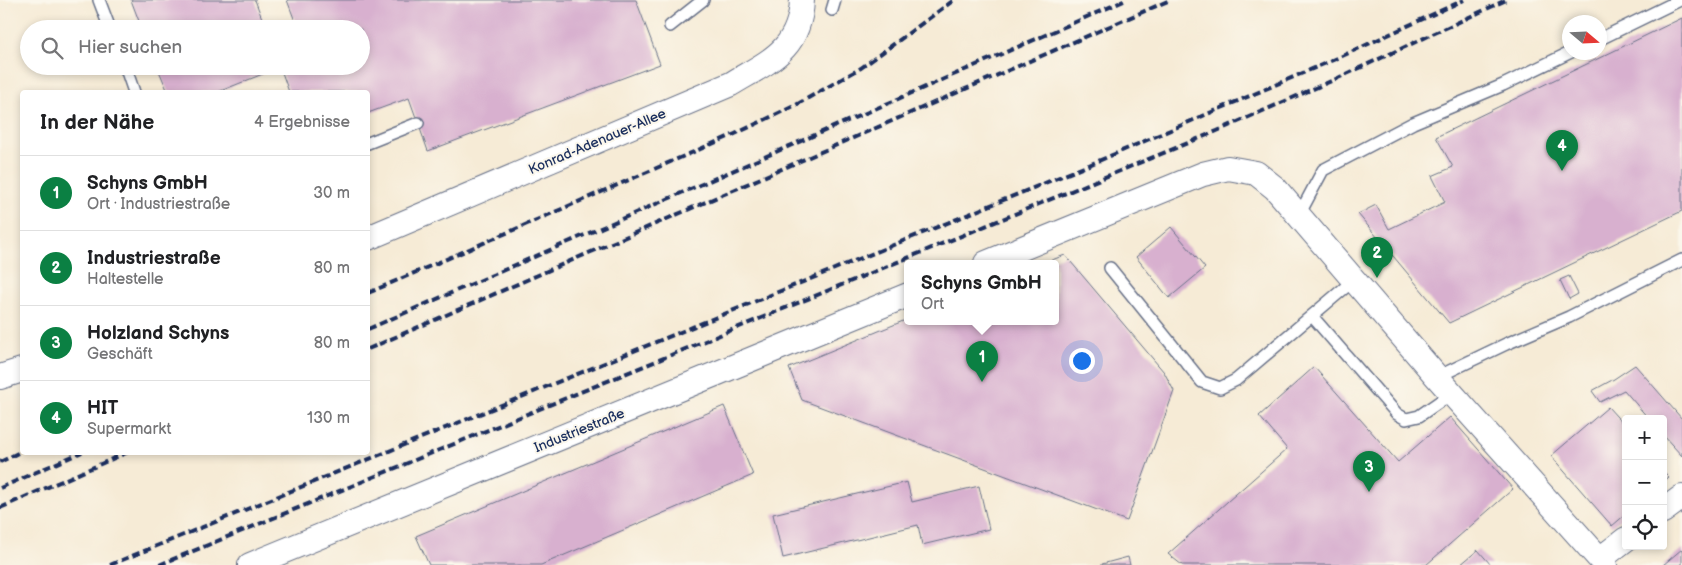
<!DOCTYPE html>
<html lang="de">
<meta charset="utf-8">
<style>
body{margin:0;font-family:"Balsamiq Sans",sans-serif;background:#f6f6f6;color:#202124}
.controls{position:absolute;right:15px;bottom:15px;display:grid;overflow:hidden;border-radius:5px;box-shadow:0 2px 8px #0003}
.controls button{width:45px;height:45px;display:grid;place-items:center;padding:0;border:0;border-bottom:1px solid #e0e0e0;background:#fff;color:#202124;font:25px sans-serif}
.compass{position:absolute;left:1562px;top:15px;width:45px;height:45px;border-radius:50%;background:#fff;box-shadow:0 2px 8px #0003;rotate:109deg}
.you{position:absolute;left:1081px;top:360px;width:18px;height:18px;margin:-12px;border:4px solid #fff;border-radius:50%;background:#1a73e8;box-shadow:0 0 0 8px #1a73e833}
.badge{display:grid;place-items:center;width:32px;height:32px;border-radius:50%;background:#0b8043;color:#fff;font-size:16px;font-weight:700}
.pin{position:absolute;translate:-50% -41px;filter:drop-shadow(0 1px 2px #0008)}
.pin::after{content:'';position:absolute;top:26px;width:18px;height:15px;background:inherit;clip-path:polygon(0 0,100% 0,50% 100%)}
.popup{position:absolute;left:904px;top:260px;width:155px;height:65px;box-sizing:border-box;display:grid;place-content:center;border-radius:5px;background:#fff;filter:drop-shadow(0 1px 4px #0005);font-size:16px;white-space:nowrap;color:#757577}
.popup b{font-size:19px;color:#202124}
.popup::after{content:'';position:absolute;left:50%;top:100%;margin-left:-10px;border:10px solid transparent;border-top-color:#fff}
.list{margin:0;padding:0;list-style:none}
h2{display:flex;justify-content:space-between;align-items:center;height:65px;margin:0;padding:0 20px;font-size:21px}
h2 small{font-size:16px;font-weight:400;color:#757577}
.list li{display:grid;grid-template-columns:32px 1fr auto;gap:15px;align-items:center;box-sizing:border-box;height:75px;padding:0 20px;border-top:1px solid #e0e0e0}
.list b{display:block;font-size:19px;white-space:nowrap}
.list p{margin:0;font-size:16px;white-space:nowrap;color:#757577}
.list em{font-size:16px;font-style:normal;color:#757577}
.icon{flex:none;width:28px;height:28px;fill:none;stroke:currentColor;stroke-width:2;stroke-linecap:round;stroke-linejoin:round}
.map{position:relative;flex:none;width:1682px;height:565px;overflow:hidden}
.search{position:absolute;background:#fff;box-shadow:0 2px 8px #0003;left:20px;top:20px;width:350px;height:55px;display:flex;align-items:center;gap:12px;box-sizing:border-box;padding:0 18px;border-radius:28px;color:#757577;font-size:19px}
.panel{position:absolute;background:#fff;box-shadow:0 2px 8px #0003;left:20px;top:90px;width:350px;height:365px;border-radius:5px}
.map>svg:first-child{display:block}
</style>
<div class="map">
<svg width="1682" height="565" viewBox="0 0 1682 565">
<rect width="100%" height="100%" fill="#fbf7ec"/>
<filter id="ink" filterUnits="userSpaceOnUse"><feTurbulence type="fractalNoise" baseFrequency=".02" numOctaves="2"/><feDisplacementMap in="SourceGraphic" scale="10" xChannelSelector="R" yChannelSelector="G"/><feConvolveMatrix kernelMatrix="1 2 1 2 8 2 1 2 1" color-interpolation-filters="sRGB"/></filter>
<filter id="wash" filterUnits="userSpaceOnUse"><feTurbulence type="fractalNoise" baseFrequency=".0096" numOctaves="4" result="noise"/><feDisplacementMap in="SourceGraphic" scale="20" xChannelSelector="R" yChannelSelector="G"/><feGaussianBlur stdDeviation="1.12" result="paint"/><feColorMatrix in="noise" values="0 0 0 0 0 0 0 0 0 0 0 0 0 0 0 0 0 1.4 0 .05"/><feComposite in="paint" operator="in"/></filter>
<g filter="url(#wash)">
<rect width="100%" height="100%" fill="#f6ebd6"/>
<g id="blocks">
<!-- building -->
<path fill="#d8b0cf" d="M131,0H255L266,29H142Z
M287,0H636L660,64L428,151L409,98L368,113V92H289L280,67L218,92H168L157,66H361V29H298Z
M1682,18V211L1449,323L1358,214L1376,205L1389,229L1445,202L1432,176L1453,167L1436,137Z
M1171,227L1205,268L1169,298L1136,257Z
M1065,255L1164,372L1174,391L1127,521L802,400L789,368L908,319V321H1056V263H1044Z
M1569,276L1578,294L1569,299L1560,280Z
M1635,365L1682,419V456L1663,435V419H1649L1624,390L1600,402L1592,391L1614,379Z
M1314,367L1398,462L1450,417L1513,489L1426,565H1182L1168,554L1287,449L1259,416Z
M724,406L753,475L541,565H429L416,536Z
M1608,407L1626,427V514L1612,526L1551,456Z
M1663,471L1669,477L1663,482Z
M907,482L912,502L979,486L989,529L922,545L918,525L783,558L773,514Z
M1682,549V565H1663Z
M1478,550L1491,565H1460Z
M1128,557L1130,565H1102V564Z"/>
</g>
</g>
<g filter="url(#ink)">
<use href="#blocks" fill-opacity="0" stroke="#687188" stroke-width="1"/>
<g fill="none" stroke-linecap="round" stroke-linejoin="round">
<defs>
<path id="service" d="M99,0L110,29
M832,10L835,0
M670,26L703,0
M1600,39L1680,0
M125,66L134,92
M368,143L418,123
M1299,215L1323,170L1413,123L1503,85L1571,52
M1110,268L1202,382L1220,388L1236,380L1354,280
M1312,316L1397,414L1406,419L1419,416L1452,393
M1437,377L1506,344L1569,317L1682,260"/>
<path id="minor" d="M368,238L731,84C769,61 800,50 802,0
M986,263L1203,174L1228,168L1256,173L1275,188L1437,377L1605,565
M0,377L22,370
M1663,511L1682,497
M1600,559L1626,539
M250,565L908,295"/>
</defs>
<!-- service casing -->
<use href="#service" stroke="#687188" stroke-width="14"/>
<!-- minor casing -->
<use href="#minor" stroke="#687188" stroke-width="26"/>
<!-- service -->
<use href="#service" stroke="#fff" stroke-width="11"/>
<!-- minor -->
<use href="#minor" stroke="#fff" stroke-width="24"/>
<!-- rail -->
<path stroke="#1b2f5e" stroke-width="4" stroke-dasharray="8 4" stroke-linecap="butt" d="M368,293L735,134L796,105L861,68L954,0
M368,329L1126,0
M368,349L1170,0
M0,462L22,451
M0,488L82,452
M0,508L128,452
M110,565L1089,165L1340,57L1464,0
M159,565L1217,131L1338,78L1506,0"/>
</g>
</g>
<g text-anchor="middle" stroke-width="4" stroke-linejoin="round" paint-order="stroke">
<!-- street labels -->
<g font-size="14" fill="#1b2f5e" stroke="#fbf7ec">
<text transform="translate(597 141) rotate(-23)" y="5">Konrad-Adenauer-Allee</text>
<text transform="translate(579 430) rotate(-22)" y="5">Industriestraße</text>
</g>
</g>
</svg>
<div class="controls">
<button>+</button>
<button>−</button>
<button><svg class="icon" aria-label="locate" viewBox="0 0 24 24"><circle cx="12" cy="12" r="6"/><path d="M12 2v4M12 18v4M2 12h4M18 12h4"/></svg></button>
</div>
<svg class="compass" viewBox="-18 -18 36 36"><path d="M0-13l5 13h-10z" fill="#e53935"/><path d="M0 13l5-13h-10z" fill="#757577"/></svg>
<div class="you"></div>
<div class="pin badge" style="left:982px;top:382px">1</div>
<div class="popup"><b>Schyns GmbH</b>Ort</div>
<div class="pin badge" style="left:1377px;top:278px">2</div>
<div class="pin badge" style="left:1369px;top:492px">3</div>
<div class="pin badge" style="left:1562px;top:171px">4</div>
<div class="search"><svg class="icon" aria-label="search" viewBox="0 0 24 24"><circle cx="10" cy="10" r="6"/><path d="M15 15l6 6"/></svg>Hier suchen</div>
<section class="panel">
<h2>In der Nähe<small>4 Ergebnisse</small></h2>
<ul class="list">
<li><span class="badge">1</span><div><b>Schyns GmbH</b><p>Ort · Industriestraße</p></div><em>30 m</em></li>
<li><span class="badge">2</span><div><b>Industriestraße</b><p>Haltestelle</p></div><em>80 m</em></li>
<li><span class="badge">3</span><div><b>Holzland Schyns</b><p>Geschäft</p></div><em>80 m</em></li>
<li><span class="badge">4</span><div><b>HIT</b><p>Supermarkt</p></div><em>130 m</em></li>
</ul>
</section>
</div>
